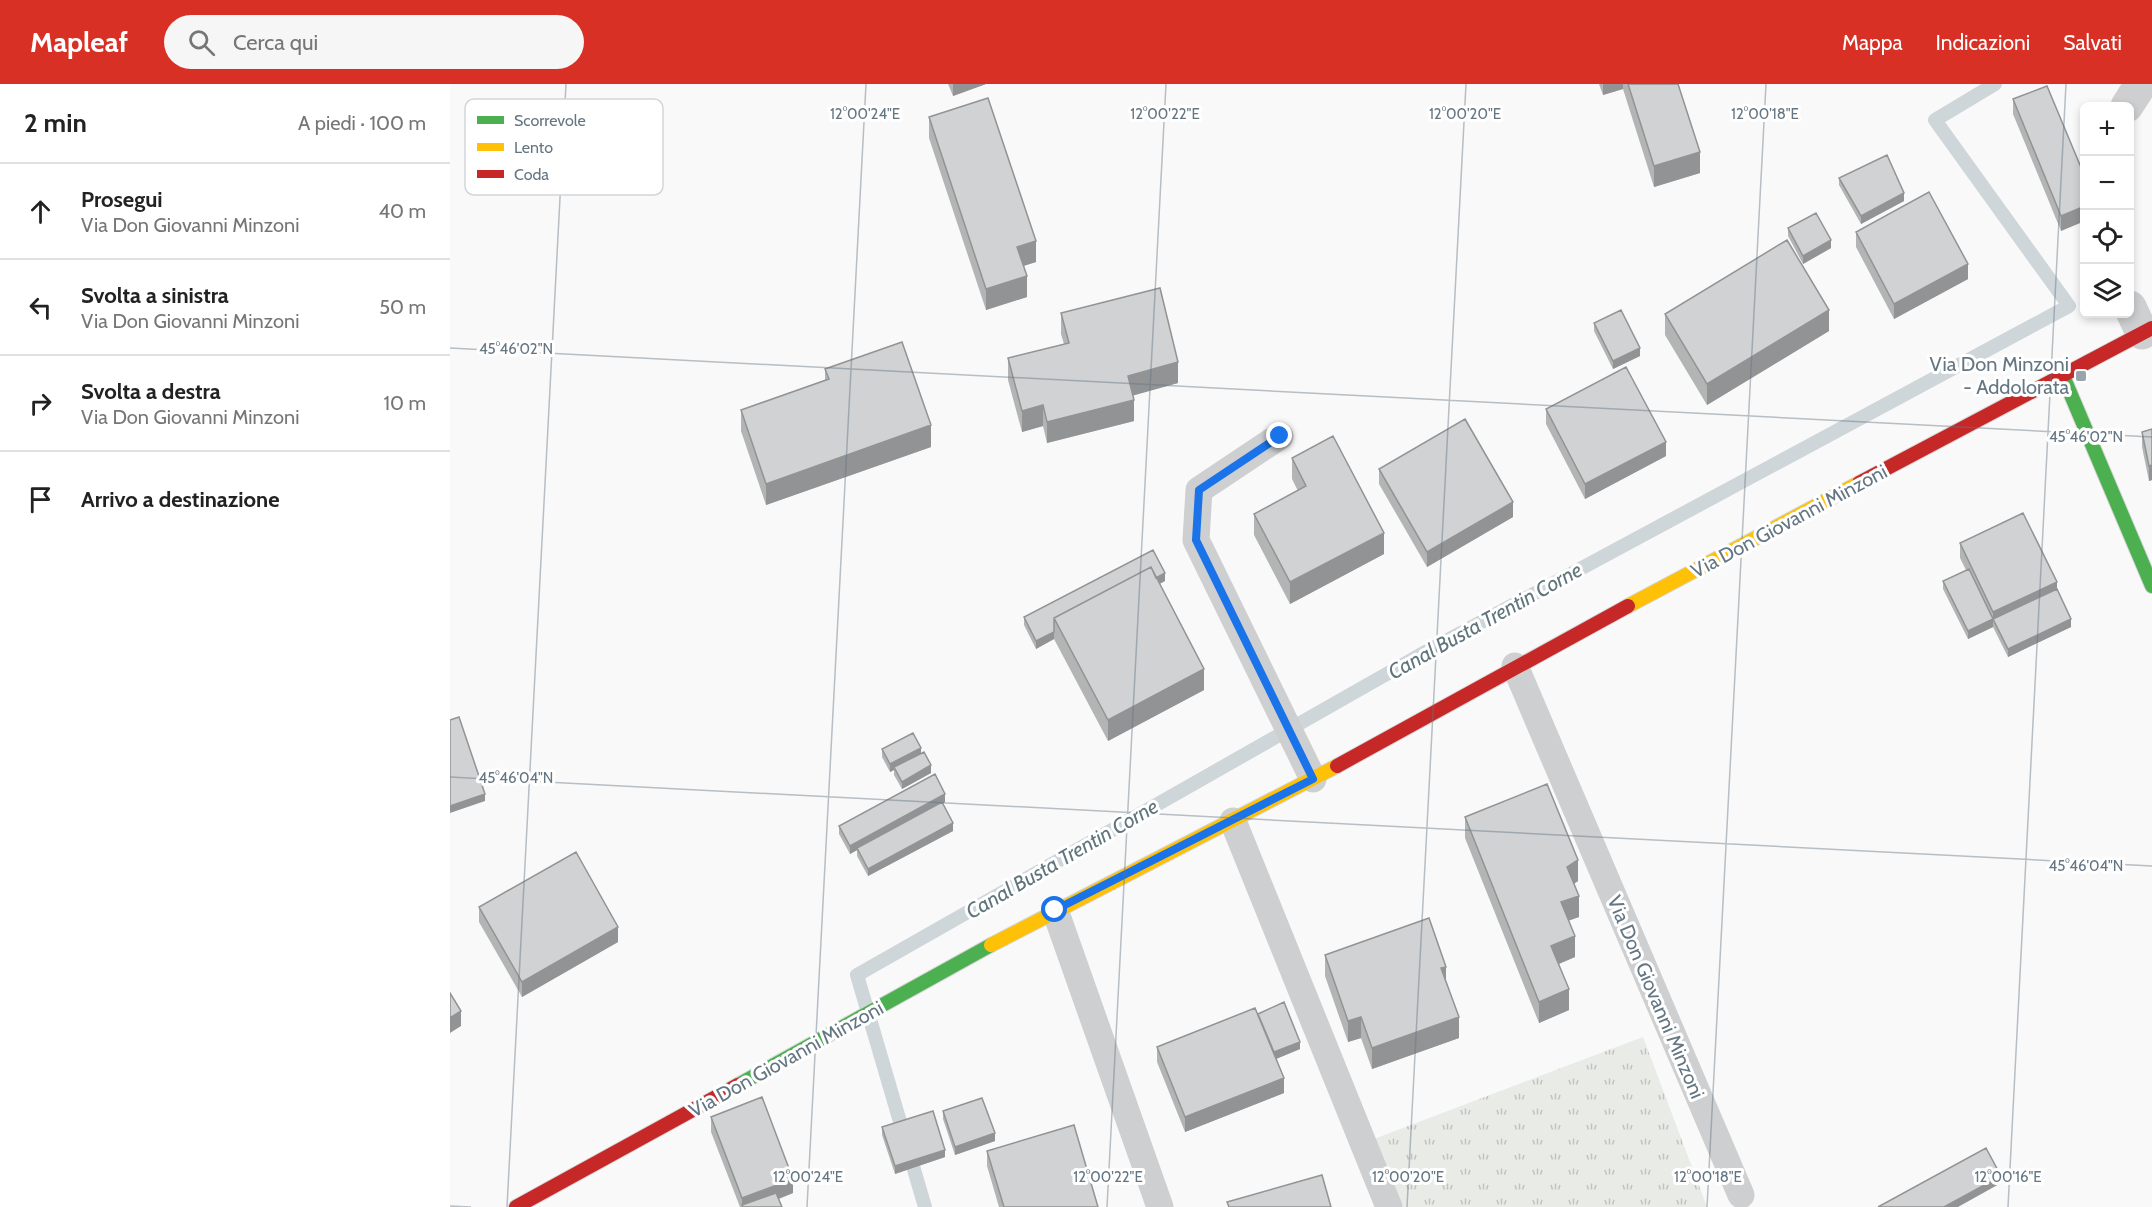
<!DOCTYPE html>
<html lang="it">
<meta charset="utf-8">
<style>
body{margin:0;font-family:Cabin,sans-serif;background:#f6f6f6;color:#222}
.controls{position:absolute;right:18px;top:18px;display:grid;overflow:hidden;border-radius:9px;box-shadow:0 3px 9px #0003}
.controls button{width:54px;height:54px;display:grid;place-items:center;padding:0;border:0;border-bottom:2px solid #e0e0e0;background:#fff;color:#222;font:30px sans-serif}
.stop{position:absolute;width:18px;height:18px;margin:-14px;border:4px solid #1a73e8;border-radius:50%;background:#fff}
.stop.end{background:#1a73e8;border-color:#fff;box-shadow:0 2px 6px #0008}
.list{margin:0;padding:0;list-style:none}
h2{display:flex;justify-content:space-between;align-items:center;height:78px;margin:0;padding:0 24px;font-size:26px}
h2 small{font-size:20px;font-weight:400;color:#767676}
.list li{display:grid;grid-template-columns:39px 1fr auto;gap:18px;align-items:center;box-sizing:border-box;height:96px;padding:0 24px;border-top:2px solid #e0e0e0}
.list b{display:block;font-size:22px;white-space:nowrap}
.list p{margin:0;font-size:20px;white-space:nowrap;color:#767676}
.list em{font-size:20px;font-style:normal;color:#767676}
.icon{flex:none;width:33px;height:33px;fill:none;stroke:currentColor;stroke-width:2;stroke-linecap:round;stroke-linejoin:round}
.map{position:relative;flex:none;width:1702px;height:1123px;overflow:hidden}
header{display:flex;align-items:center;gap:36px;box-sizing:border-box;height:84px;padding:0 30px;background:#d93025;color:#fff}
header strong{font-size:28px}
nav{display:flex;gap:33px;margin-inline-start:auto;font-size:21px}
.search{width:420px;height:54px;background:#f6f6f6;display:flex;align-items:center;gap:15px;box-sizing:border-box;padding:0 21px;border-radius:33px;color:#767676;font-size:22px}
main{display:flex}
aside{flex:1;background:#fff}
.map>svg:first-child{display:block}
</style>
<header>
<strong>Mapleaf</strong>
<div class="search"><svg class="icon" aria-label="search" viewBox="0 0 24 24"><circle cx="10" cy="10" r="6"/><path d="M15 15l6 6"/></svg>Cerca qui</div>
<nav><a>Mappa</a><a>Indicazioni</a><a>Salvati</a></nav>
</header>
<main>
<aside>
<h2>2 min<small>A piedi · 100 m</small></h2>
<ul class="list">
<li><svg class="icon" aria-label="ahead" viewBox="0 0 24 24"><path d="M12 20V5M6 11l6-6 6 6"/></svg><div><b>Prosegui</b><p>Via Don Giovanni Minzoni</p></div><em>40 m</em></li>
<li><svg class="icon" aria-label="left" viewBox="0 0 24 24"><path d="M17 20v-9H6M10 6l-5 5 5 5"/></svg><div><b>Svolta a sinistra</b><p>Via Don Giovanni Minzoni</p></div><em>50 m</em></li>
<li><svg class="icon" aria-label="right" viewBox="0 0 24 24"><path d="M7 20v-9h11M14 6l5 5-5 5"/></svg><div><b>Svolta a destra</b><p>Via Don Giovanni Minzoni</p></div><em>10 m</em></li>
<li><svg class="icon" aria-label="arrive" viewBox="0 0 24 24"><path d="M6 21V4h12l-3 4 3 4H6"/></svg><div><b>Arrivo a destinazione</b></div></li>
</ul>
</aside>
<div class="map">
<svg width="1702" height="1123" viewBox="0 0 1702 1123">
<defs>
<pattern id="grass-tufts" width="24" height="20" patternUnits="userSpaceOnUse" patternTransform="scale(1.5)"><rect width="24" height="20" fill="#e8ebe6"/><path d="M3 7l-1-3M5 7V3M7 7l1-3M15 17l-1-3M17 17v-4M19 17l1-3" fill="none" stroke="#c0c3c0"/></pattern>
</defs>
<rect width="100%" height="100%" fill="#f9f9f9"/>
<!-- grass -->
<path fill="url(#grass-tufts)" d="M1193,953L1257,1123H937L916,1058Z"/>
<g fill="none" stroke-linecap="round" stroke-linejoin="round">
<!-- stream -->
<path stroke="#ced6d9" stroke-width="14" d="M475,1123L407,891L970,571L1619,222L1485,36L1545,0"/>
<defs>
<path id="fast" d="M1613,292L1702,502
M288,1001L541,861"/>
<path id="slow" d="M1178,522L1409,399
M541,861L887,682"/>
<path id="jam" d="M1409,399L1702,244
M887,682L1178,522
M66,1123L288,1001"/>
</defs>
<!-- fast casing -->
<use href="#fast" stroke="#d5d6d7" stroke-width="16"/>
<!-- slow casing -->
<use href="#slow" stroke="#d5d6d7" stroke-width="16"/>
<!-- jam casing -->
<use href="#jam" stroke="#d5d6d7" stroke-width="16"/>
<!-- lane -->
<path stroke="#cecfd0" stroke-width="27" d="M830,352L749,406L746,456L863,695
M1065,582L1291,1111
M783,737L939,1123
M605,826L710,1123"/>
<!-- street -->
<path stroke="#cecfd0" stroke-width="33" d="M1677,22L1691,0
M1680,223L1692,249"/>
<!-- fast -->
<use href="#fast" stroke="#4caf50" stroke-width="14"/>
<!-- slow -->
<use href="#slow" stroke="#ffc107" stroke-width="14"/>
<!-- jam -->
<use href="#jam" stroke="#c62828" stroke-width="14"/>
</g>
<!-- wall -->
<path fill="#b3b5b5" d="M498,0H536L503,12Z
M1149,0H1228L1250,89L1204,103L1173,5L1153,11Z
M1563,15L1635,93L1611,147L1563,30Z
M479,33L586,178L573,182L577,213L536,226L479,54Z
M1389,94L1454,117L1411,140L1389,101Z
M1338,144L1381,164L1353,180L1338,152Z
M1406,148L1518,195L1444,235L1406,163Z
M611,229L728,299L683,311L684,337L597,359L593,342L572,348L558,296V274L614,260L611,250Z
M1215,230L1379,247L1257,321L1215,251Z
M1144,239L1190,272L1163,285L1144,247Z
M375,285L481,363L316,421L291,347V326L375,296Z
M1096,325L1216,372L1135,415L1096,340Z
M1702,345V396L1699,397L1692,363V348Z
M842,374L934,470L840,520L804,451V430L848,407L842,395Z
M929,385L1063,433L977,483L929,400Z
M1510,459L1607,505L1621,543L1558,573L1543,543L1518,555L1493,505V497L1516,486L1510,474Z
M715,497L709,500L754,606L658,657L604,555L586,565L574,541V533Z
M432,665L471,669L481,689L452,705L444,691V686L440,688L432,673Z
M495,718L493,719L503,747L418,792L407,772V766L400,770L389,750V742Z
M1015,733L1128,797L1124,800L1129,833L1118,837L1125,873L1109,880L1119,926L1089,939L1015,754Z
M29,823L168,858L72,913L29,838Z
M875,871L996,896L1009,954L922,985L911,954L898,958L875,892Z
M707,963L850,965L826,975L834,1009L735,1048L707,978Z
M493,1027L545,1057L505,1071L493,1035Z
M261,1033L343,1109L329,1115L332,1123H290L261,1048Z
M432,1043L495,1073L445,1090L432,1051Z
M537,1067L648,1123H549L537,1082Z"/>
<!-- shaded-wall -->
<path fill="#929394" d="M503,0H536L503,12Z
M1153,0H1173V5L1153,11Z
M1250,68V89L1204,103V82Z
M1454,109V117L1411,140V132Z
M1635,122V137L1611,147V132Z
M1381,156V164L1353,180V172Z
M586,157V178L567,184V163Z
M1518,180V195L1444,235V220Z
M577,192V213L536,226V205Z
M1379,226V247L1257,321V300Z
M1190,264V272L1163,285V277Z
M728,278V299L678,313V292Z
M684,316V337L597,359V338Z
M593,321V342L572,348V327Z
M481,341V363L316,421V400Z
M1216,358V372L1135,415V400Z
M1702,381V396L1699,397V382Z
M1063,418V433L977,483V468Z
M934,449V470L840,520V498Z
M715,489V497L613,551L610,545Z
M1607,498V513L1543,535V528Z
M1543,535V543L1518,555V547Z
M1621,535V543L1558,573V565Z
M604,548V555L586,565V557Z
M754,585V606L658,657V636Z
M471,664V672L444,683V686L440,688V680Z
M481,681V689L452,705V698Z
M35,710V717L0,729V722Z
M495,710V718L400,770V762Z
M503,739V747L418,792V785Z
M1128,776V797L1117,804V783Z
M1129,812V833L1111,839V818Z
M168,843V858L72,913V898Z
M1125,852V873L1101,883V862Z
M996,883V904L991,884Z
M1119,905V926L1089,939V918Z
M11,927V942L0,949V934Z
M911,933V954L898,958V937Z
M1009,933V954L922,985V964Z
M850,958V965L821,977V969Z
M834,994V1009L735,1048V1033Z
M545,1049V1057L505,1071V1063Z
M495,1066V1073L445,1090V1082Z
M1551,1092V1099L1508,1123H1494Z
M343,1095V1109L307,1123L292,1121V1114Z"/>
<!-- building -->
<path fill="#d0d2d3" stroke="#929394" stroke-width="1.5" d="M1178,0H1228L1250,68L1204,82Z
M1597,2L1635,93V122L1611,132L1563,15Z
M538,14L586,157L567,163L577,192L536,205L479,33Z
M1437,71L1454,109L1411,132L1389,94Z
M1479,108L1518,180L1444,220L1406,148Z
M1366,129L1381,156L1353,172L1338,144Z
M1337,156L1379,226L1257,300L1215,230Z
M710,204L728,278L678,292L684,316L597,338L593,321L572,327L558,274L619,259L611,229Z
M1171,226L1190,264L1163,277L1144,239Z
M452,258L481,341L316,400L291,326L379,295L375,285Z
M1176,283L1216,358L1135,400L1096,325Z
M1015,335L1063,418L977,468L929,385Z
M1702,345V381L1699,382L1692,348Z
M883,352L934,449L840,498L804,430L856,402L842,374Z
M1573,429L1607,498L1543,528L1510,459Z
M703,466L715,489L706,494L701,483L604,534V548L586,557L574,533Z
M701,483L754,585L658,636L604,534Z
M1519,485L1543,535L1518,547L1493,497Z
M1607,505L1621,535L1558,565L1543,535Z
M9,633L35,710L0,722V636Z
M463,649L471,664L440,680L432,665Z
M474,668L481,681L452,698L444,683Z
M485,690L495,710L400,762L389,742Z
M1097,700L1128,776L1117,783L1129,812L1111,818L1125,852L1101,862L1119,905L1089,918L1015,733Z
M492,718L503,739L418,785L407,764Z
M126,768L168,843L72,898L29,823Z
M979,834L996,883L991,884L1009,933L922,964L911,933L898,937L875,871Z
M0,909L11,927L0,934Z
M834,918L850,958L824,968L808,930Z
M805,924L834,994L735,1033L707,963Z
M312,1013L343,1095L292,1114L261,1033Z
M532,1014L545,1049L505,1063L493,1027Z
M483,1027L495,1066L445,1082L432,1043Z
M624,1041L648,1123H554L537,1067Z
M1536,1064L1551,1092L1494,1123H1428Z
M872,1091L881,1123H779L777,1118Z
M326,1109L332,1123H293L292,1121Z"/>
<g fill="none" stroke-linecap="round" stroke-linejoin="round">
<!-- route -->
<path stroke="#1a73e8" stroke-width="8" d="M605,826L863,695L746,456L749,406L830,352"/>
</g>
<!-- ticks -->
<path fill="none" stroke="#657683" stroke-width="1.5" stroke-opacity="0.45" d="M0,264L1702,353M0,693L1702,782M0,1122L21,1123M57,1123L116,0M357,1123L416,0M657,1123L716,0M957,1123L1016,0M1257,1123L1316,0M1558,1123L1616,0"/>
<!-- markers -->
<rect fill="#99a4ac" stroke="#fff" stroke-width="2" x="1625" y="286" width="12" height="12" rx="3"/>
<g text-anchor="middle" stroke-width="6" stroke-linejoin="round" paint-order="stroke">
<!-- poi labels -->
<g font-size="20" fill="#657683" stroke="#fff" text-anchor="end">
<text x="1619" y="287">Via Don Minzoni<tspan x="1619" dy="23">- Addolorata</tspan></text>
</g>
<!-- street labels -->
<g font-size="20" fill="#657683" stroke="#fff">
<text transform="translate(1339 437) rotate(-28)" y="7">Via Don Giovanni Minzoni</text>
<text transform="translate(1206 913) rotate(67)" y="7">Via Don Giovanni Minzoni</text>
<text transform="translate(336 975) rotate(-29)" y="7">Via Don Giovanni Minzoni</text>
</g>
<!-- water labels -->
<g font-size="21" font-style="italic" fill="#60757c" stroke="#fff">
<text transform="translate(1035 537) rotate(-29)" y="7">Canal Busta Trentin Corne</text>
<text transform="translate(612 775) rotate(-30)" y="7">Canal Busta Trentin Corne</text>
</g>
</g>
<!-- legend -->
<rect x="15" y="15" width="198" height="96" rx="9" fill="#fff" stroke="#d1d6da" stroke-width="1.5"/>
<rect x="27" y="32" width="27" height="8" fill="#4caf50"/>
<rect x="27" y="59" width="27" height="8" fill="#ffc107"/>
<rect x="27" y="86" width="27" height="8" fill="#c62828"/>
<g font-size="16" fill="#657683">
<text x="64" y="42">Scorrevole</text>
<text x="64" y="69">Lento</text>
<text x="64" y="96">Coda</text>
</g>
<g font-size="15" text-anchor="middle" fill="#657683" stroke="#fff" stroke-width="6" stroke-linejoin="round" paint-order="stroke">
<text x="415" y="35">12°00'24"E</text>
<text x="715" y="35">12°00'22"E</text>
<text x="1015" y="35">12°00'20"E</text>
<text x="1315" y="35">12°00'18"E</text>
<text x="66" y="270">45°46'02"N</text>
<text x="1636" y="358">45°46'02"N</text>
<text x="66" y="699">45°46'04"N</text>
<text x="1636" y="787">45°46'04"N</text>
<text x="358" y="1098">12°00'24"E</text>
<text x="658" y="1098">12°00'22"E</text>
<text x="958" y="1098">12°00'20"E</text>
<text x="1258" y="1098">12°00'18"E</text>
<text x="1558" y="1098">12°00'16"E</text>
</g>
</svg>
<div class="controls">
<button>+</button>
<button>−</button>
<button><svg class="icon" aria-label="locate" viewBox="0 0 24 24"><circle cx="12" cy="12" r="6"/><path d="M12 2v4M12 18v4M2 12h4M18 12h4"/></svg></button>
<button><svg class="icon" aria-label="layers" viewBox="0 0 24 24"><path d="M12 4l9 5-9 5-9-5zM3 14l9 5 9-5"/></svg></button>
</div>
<div class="stop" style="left:605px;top:826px"></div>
<div class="stop end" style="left:830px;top:352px"></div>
</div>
</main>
